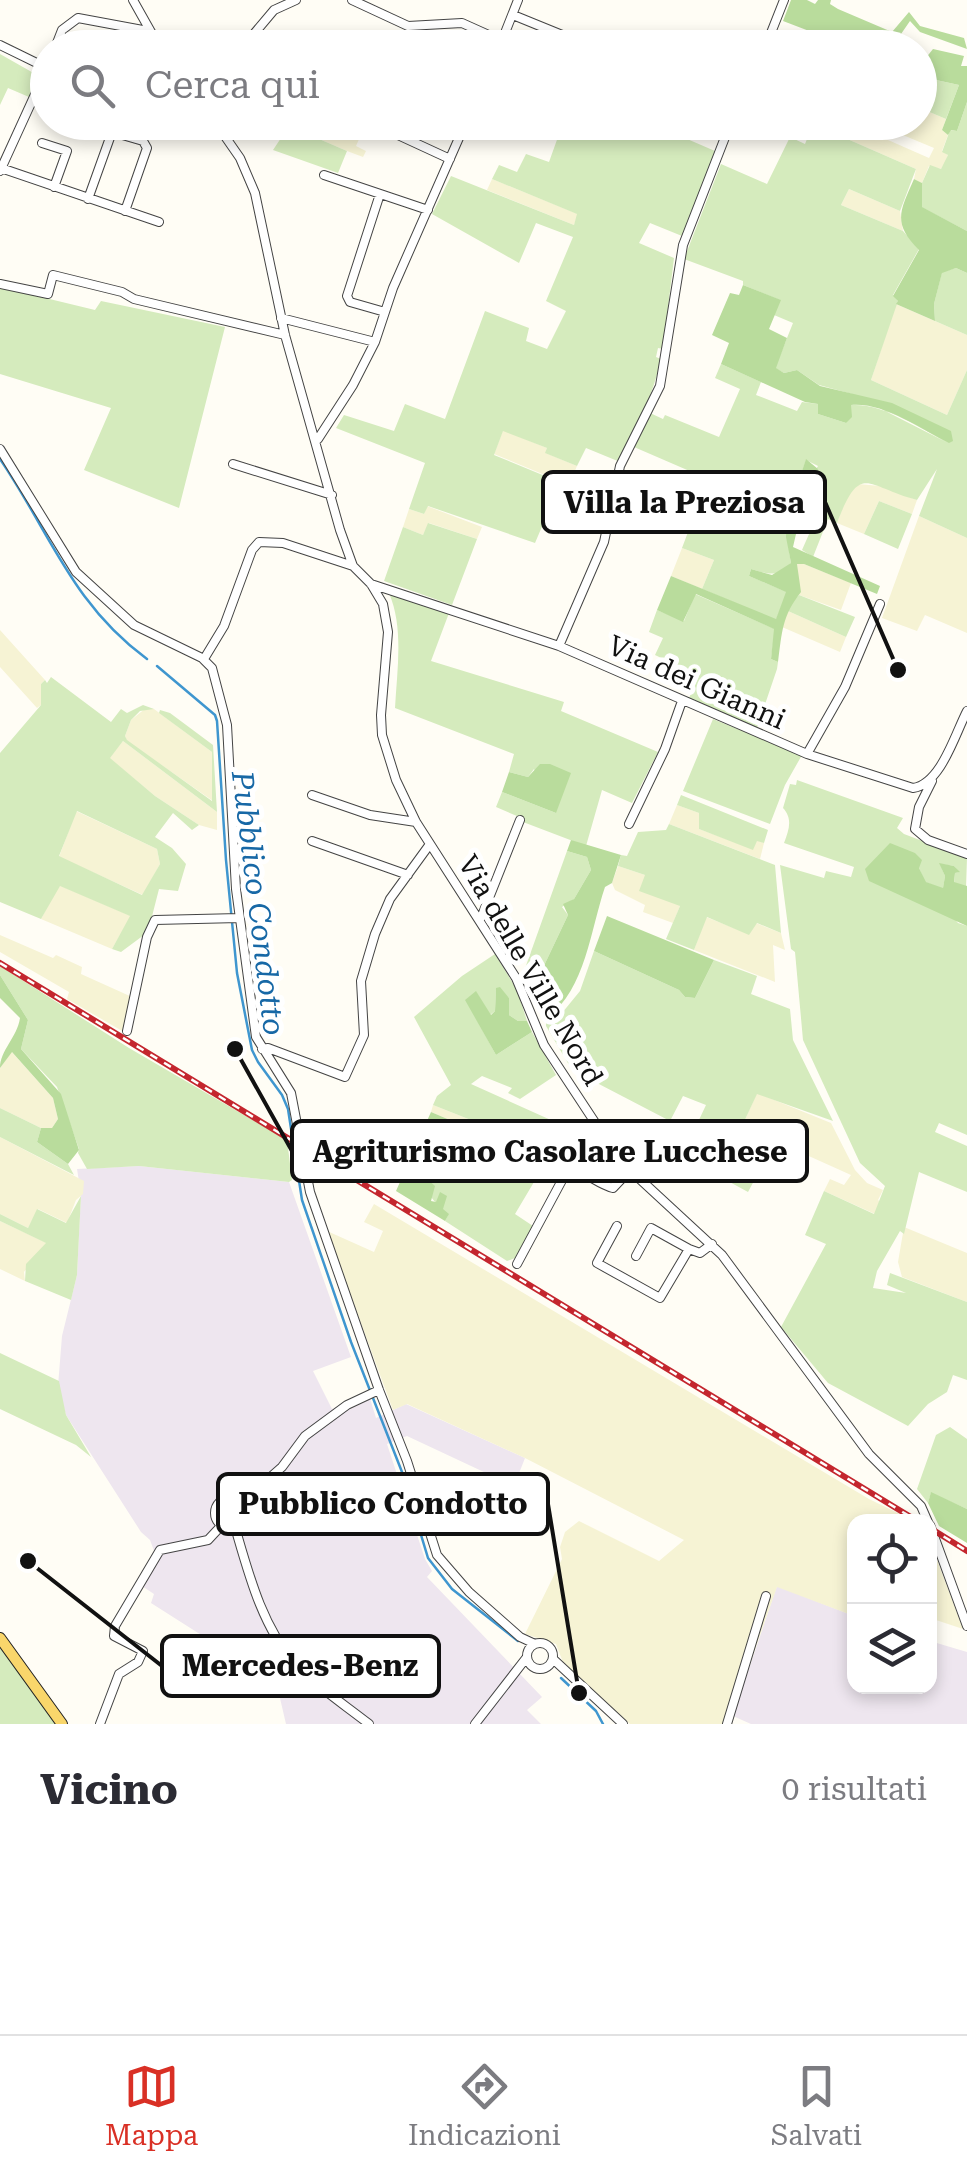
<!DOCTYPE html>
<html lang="it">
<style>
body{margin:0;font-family:"Roboto Serif",serif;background:#f2f2f3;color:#2b2b33}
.controls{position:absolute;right:30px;bottom:30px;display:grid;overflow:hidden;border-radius:20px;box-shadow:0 5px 15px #0003}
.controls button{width:90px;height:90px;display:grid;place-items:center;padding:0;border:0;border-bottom:2px solid #e1e1e2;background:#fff;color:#2b2b33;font:50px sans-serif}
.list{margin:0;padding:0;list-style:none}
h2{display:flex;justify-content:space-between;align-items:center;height:130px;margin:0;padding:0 40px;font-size:42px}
h2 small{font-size:32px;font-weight:400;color:#7c7c81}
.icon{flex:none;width:55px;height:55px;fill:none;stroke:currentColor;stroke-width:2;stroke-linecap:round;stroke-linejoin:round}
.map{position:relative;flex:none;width:967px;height:1724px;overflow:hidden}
.search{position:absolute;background:#fff;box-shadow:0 5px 15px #0003;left:30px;right:30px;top:30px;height:110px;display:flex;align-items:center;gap:25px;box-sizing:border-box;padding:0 35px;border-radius:55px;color:#7c7c81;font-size:38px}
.sheet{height:310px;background:#fff}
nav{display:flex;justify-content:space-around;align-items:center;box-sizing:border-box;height:140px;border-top:2px solid #e1e1e2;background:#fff;font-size:28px;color:#7c7c81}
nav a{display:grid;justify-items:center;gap:5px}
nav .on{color:#d93025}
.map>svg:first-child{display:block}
</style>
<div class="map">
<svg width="967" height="1724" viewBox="0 0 967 1724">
<rect width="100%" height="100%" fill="#fffdf5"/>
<!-- industrial -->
<path fill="#eee6ef" d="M139,1166L289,1182L351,1357L313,1371L332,1409L368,1392L376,1418L406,1404L525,1458L514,1486L407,1436L387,1444L425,1559L432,1571L427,1577L542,1697L527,1710L541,1724H286L266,1638L207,1646L206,1638L151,1603L154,1594L139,1584L156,1556L150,1540L141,1532L66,1415L58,1386L62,1336L77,1275L81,1194L77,1169Z
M777,1586L854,1616V1686H930V1641L967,1652V1724H751L733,1716Z"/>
<!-- farmland -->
<path fill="#f6f3d4" d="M920,108L946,119L942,130L948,135L942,151L948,155L945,163L941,169L929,166L922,183L914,179L916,169L813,124L847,123L859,128L865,123L863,129L929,158L934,148L874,123L920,122Z
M292,123H308L327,132L334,123L360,137L356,146L366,151L363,157L347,151L289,126Z
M492,179L578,214L574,225L487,190Z
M849,189L900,211L903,231L841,205Z
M896,304L967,335V370L947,415L871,380Z
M503,430L547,448L546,453L577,466L569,485L494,454Z
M858,484L880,486L917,500L912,514L879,501L864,534L837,523L849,490Z
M427,506L482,527L477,539L429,523L423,535L403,527L409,509L424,514Z
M919,516L967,538V633L925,615L917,631L882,618Z
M682,548L714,560L702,589L671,576Z
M797,564H804L851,583L841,610L799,595Z
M788,611L846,637L840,652L782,627Z
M0,630L45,680L41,684V705L37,708L0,667Z
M146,708L154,709L212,752L213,801L127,741L125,736L131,720Z
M123,741L217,812V830L199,825L155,796L109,758Z
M677,805L699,813V829L753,849L757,840L764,843L760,859L669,824Z
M76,811L157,849L160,864L143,895L59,857Z
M618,866L645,875L680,906L673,923L643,912L645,905L615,890L612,883Z
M59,885L131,916L112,949L41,919Z
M706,917L749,934L756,923L781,933L785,950L773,945L775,982L694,950Z
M0,935L53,958L56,955L82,967L81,974L132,997L124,1032L67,999L69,992L0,952Z
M11,1051L53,1098L58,1119L52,1128H41L0,1108V1068Z
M757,1093L831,1123L855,1170L867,1183L883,1190L878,1200L881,1202L875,1214L824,1191L830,1179L844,1185L851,1175L742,1126Z
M433,1105L534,1145L527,1171L520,1164L523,1151L431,1112Z
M0,1137L84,1181L83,1194L76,1200L67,1223L38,1209L28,1228L0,1214Z
M374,1204L869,1499L910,1519L854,1522V1616L777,1587L729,1724H630L564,1665L556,1644L525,1634L562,1559L560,1547L565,1532L579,1521L659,1561L684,1540L525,1458L407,1404L393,1410L327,1231L374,1252L383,1231L364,1222Z
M0,1221L47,1243L24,1272L25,1281L0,1269Z
M904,1227L967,1253V1302L902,1277L898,1262Z
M930,1555L937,1560L963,1629L930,1618Z"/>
<!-- green -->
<path fill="#d5ebbd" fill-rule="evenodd" d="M0,54L37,75L29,97L8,88L0,105Z
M920,72L927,78L959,85L946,119L920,108Z
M967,102V231L921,207L922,183L930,165L941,169L948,155L942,152L950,130L957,131Z
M563,123H650L715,151L682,236L650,223L639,243L674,258L663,349L658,348L656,357L661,359C653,396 636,428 620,462L586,448L577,466L545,453L547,448L503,431L494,455L608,502L604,522L552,503L535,543L428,506L424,514L409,509L425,463L336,428L344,415L394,431L405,404L445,419L485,311L529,328L526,341L547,349L566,311L546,301L573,237L536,223L519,263L432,214L451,176L574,225L577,214L492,179L499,165L517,172L526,154L549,162Z
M813,124L916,169L900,211L849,189L841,205L903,231L919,249L893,295L898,301L871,380L947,415L967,370V538L919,516L937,469L917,500C866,487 861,461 837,523L828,519L813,557L802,550L817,516L801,508L808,482L818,466L806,460C793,499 783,521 791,563C780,578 767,574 751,569L749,576L787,592L776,620L702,589L714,560L682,548L708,479L634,447L650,413L663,419L665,415L719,437L740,389L715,378L721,364L761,382L756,395L797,411L802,402L818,404V414L846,423L851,405C884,403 920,428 948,443L852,394L819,385L797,370L784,373L775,368L793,323L774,315L780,300L743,285V281L684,259L721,164L767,184L790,137L805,144Z
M289,126L347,151L338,173L273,150Z
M956,268L967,273V335L935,321L934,304L942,272Z
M0,287L95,310L101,301L225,327L179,508L84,470L111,408L0,374Z
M879,501L912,514L898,549L864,534Z
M428,523L477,539L452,605L384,581L403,527L423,535Z
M389,593L449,613L431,661L564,702L561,711L658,752L632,803L602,790L586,846L523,822L524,819L496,807L502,792L556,813L534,769L528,777L509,772L514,754L395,708C397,670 404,628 389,593Z
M695,594L775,629L771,659L778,662L777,669L757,728L689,698L699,676L655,655L663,638L649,632L657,610L684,621Z
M799,595L855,617L846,637L788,611L790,603Z
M51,677L111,722L121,709L127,713L143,705L154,709L140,711L131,720L125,736L127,740L212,801V752L159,713L160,710L170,713L213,745L217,812L123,741L110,758L155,796L199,825L192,830L173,813L155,837L172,848L186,864L178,891L159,889L148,932L121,952L112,949L130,916L60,886L41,919L0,902V753L41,705V684L45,680L47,683ZM77,811L157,849L160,864L142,895L59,856Z
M713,719L802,755L785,785L770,824L683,791Z
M797,780L903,818L897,828L904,834L967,858L966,887L954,883L955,873L959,872L954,866L940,864L945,876L943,889L925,882L919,868L890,843L958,923L967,926V1135L939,1123L935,1132L967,1146V1192L919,1172L904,1234L900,1231L877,1271L873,1288L906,1293L887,1285L890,1273L967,1302V1380L953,1375L947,1392L928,1404L908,1426L828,1383L781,1327L826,1244L805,1235L824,1191L874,1214L885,1186L860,1163L803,1040L795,952L791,949L780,865L824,878L826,871L851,877L854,867L784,843C789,830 793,819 783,808L790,784L796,785Z
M681,795L768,830L764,843L757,841L753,850L699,829V813L677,805Z
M669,824L775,865L781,933L757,923L749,935L707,917L694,950L666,939L680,906L639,891L645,875L618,866L621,855L627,856L638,832L666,830Z
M567,851L587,857L591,870L574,899L562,907L568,915L531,993L523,974Z
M594,951L679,990L685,997L695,998L714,960L757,976L751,994L790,1009L793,1040L833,1121L757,1094L742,1126L776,1140L748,1192L682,1156L706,1105L683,1096L670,1121L572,1070L546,1026V1019L550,1017L553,1024L580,991Z
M495,954L517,990L527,1021H518L509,1015V998L496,989L495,1011L490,1015L476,992L466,1000L496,1055L532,1032L556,1075L520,1099L508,1093L512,1088L482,1076L471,1084L562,1125L558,1134L534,1145L433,1105L437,1096L451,1085L414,1017L462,976Z
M0,966L129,1048L287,1140L292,1180L289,1182L139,1166L87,1169L78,1153L79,1149L57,1087L21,1049L28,1020L0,975Z
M0,1108L41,1128L37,1142L68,1164L74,1175L0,1137Z
M480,1148L520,1164L537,1177L515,1214L533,1226L515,1258L507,1261L445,1221L448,1215C428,1196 418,1186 430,1157Z
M81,1196L77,1275L71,1300L25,1281L26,1264L46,1243L0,1221V1214L28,1228L37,1209L66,1223Z
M0,1353L59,1381L66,1415L91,1457L76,1445L0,1409Z
M950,1427L967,1439V1509L931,1493L928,1503L917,1489L936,1435Z
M0,1647L55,1724H0Z"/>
<!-- forest -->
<path fill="#b9dc9c" d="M791,0H807L815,4L818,0H831L830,4L838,9L892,32L909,12L920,26L964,38L967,49L920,32L910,21L892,47H851L783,21Z
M933,49L964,56L961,66H967V102L957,131L951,130L948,135L942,130L959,85L927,78L920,72V58L925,59Z
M914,179L922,183V207L967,231V273L956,268L942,273L934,304L935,321L896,304L898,301L893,296L919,250C892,223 900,211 914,179Z
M743,285L781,300L769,329L787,338L776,368L784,373L797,370L820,386L892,403L951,431L953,441L949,443C921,429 884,402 851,405L852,417L846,423L818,414V404L805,402L721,364L729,343L712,335L730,293L739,295Z
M806,459L818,469L812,481L808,482L793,547L880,586L877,594L804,564H797L801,592C782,616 782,632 778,662L771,659L774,629L696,594L683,622L657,610L671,576L776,619L786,592L749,576L751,569L772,575L791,563L786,537L787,515L782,511L792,501Z
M540,764H550L571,773L556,813L502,792L509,772L528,777Z
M571,840L621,855L612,883L605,887C590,931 586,989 546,1019L531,993L568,915L563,904L574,899L591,870L587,857L567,851Z
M890,843L915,853L922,860L919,868L926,882L943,888L945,876L939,863L954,866L960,872L955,873L954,882L967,886V926L869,881L865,869Z
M607,916L714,960L695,998L685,997L679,990L594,951Z
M0,975L28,1020L21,1049L61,1094L79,1150L68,1164L37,1142L41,1128H52L58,1119L53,1098L12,1052L0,1068C0,1050 17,1038 20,1018L0,998Z
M500,987L509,998V1015L518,1021H527L532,1032L496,1055L465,1000L476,991L491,1015L495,1011L496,988Z
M431,1112L523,1151L520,1164L481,1148L472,1161L452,1152L443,1159L430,1157L424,1176L435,1186L431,1201L436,1202L440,1192L447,1196L443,1209L449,1214L445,1221L396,1191L404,1173L419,1172L425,1158L423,1146L417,1143Z
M931,1492L967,1509V1543L939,1526L928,1503Z"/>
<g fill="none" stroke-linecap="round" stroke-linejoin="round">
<!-- stream -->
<path stroke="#3f96cf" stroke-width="2.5" d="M0,459C50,532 71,603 147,659
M157,666L215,715L217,721L226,860L237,973L252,1050L258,1062L282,1095L288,1109L302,1200L351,1342L402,1472L428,1558L452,1589L518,1641
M561,1678L596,1711L603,1724"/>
<defs>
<path id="minor" d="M133,0L160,48
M352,0L408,26L462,23L502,41
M513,15L594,48
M0,45L47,68
M55,48L62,30L78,18L148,31
M242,48L274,10L296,0
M499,48L518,0
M765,48L784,0
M215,122L240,158L255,193L285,335L340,530L353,566L371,584L383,604L388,632L381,715L382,735L396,780L416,822L516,978L544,1045L596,1124L630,1170L722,1255L869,1454L921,1506L928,1522
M382,122L385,129L450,159
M42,143L67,151L54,187
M1,168L159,222
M0,171L48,66
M324,175L428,210
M380,194L347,296L350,302L385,312
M88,199L112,132L143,141L147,148L125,211
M0,284L48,294L53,275L122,292L134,299L285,335
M281,318L375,342
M318,439L353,385L375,342L393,288L466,122
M0,449L76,572L134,625L202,658L212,668L227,725L236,889L256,1037L291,1093L310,1192L379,1390L407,1461L437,1555L469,1592L520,1637L535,1644
M233,464L332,495
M371,584L559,646L807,754L913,788C941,784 955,734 967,711
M559,646L604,542L620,466L660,386L683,245L731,122
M204,659L224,626L252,550L259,542L283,543L353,566
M807,754L845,687L880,604
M932,781L919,807L915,829L928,840L967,854
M312,795L370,815L416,822
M629,824L665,749L682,701
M312,841L408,875
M481,918L520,820
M127,1031L147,937L155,920L239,918
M262,1049L268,1048L345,1077L364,1035L361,981L375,934L390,899L430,844
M617,1226L597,1263L660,1298L689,1249L700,1253L712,1244
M636,1256L651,1228L689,1249
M517,1264L568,1169C583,1169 597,1184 613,1188L630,1170
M215 1513a15 15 0 1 1 30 0a15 15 0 1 1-30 0Z
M241,1503L282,1467L305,1436L347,1405L379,1390
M930,1525L967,1626
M235,1527C249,1575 262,1626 295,1664C316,1686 345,1705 369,1724
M527 1656a13 13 0 1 1 26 0a13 13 0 1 1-26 0Z
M553,1659L623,1724
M100,1724L119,1674L138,1662L143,1651L114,1636L115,1626L160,1550L208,1540L221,1526
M475,1724L527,1657
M727,1724L766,1596"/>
<path id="major" d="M0,1638L62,1724"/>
</defs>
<!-- minor casing -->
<use href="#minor" stroke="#444" stroke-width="10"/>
<!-- major casing -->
<use href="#major" stroke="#222" stroke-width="12"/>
<!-- minor -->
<use href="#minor" stroke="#fff" stroke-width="8"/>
<!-- major -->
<use href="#major" stroke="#f9d66b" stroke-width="10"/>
<defs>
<path id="rail" d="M0,963L919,1522
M930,1528L967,1551"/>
</defs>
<!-- rail casing -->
<use href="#rail" stroke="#c4262e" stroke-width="6"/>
<!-- rail -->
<use href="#rail" stroke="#fff" stroke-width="2.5" stroke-dasharray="8" stroke-linecap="butt"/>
</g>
<g text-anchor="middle" stroke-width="10" stroke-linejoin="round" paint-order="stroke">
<!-- street labels -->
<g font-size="28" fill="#111" stroke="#fff">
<text transform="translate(697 682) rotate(24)" y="10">Via dei Gianni</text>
<text transform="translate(531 970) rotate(60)" y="10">Via delle Ville Nord</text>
</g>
<!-- water labels -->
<g font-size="30" font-style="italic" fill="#1768a6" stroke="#fff">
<text transform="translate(258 903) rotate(83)" y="10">Pubblico Condotto</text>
</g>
</g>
<!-- callouts -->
<path fill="none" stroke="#111" stroke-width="4" d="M898 670L825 502M235 1049L292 1151M579 1693L548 1504M28 1561L162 1666"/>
<g fill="#111" stroke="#fff" stroke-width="4">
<circle cx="898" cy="670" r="10"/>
<circle cx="235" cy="1049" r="10"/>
<circle cx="579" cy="1693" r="10"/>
<circle cx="28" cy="1561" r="10"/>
</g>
<g fill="#fff" stroke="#111" stroke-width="4">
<rect x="543" y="472" width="282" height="60" rx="10"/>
<rect x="292" y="1121" width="515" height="60" rx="10"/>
<rect x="218" y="1474" width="330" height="60" rx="10"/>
<rect x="162" y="1636" width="277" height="60" rx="10"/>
</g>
<g font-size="30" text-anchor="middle" font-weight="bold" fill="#111">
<text x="684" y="513">Villa la Preziosa</text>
<text x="550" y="1162">Agriturismo Casolare Lucchese</text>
<text x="383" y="1514">Pubblico Condotto</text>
<text x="300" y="1676">Mercedes-Benz</text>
</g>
</svg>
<div class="controls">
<button><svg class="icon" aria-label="locate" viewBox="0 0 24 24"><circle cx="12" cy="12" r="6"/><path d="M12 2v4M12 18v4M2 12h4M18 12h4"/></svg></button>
<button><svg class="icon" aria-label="layers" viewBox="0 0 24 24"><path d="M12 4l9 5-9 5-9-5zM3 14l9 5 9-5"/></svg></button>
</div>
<div class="search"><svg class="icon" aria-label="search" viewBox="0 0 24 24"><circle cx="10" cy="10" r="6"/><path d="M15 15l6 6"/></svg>Cerca qui</div>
</div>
<section class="sheet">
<h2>Vicino<small>0 risultati</small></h2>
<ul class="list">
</ul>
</section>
<nav>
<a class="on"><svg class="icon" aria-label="map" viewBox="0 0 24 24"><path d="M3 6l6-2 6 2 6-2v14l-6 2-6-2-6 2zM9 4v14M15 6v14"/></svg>Mappa</a>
<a><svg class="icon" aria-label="directions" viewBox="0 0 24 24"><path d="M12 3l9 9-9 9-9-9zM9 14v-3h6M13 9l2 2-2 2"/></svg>Indicazioni</a>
<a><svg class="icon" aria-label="saved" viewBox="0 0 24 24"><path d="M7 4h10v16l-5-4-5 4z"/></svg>Salvati</a>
</nav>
